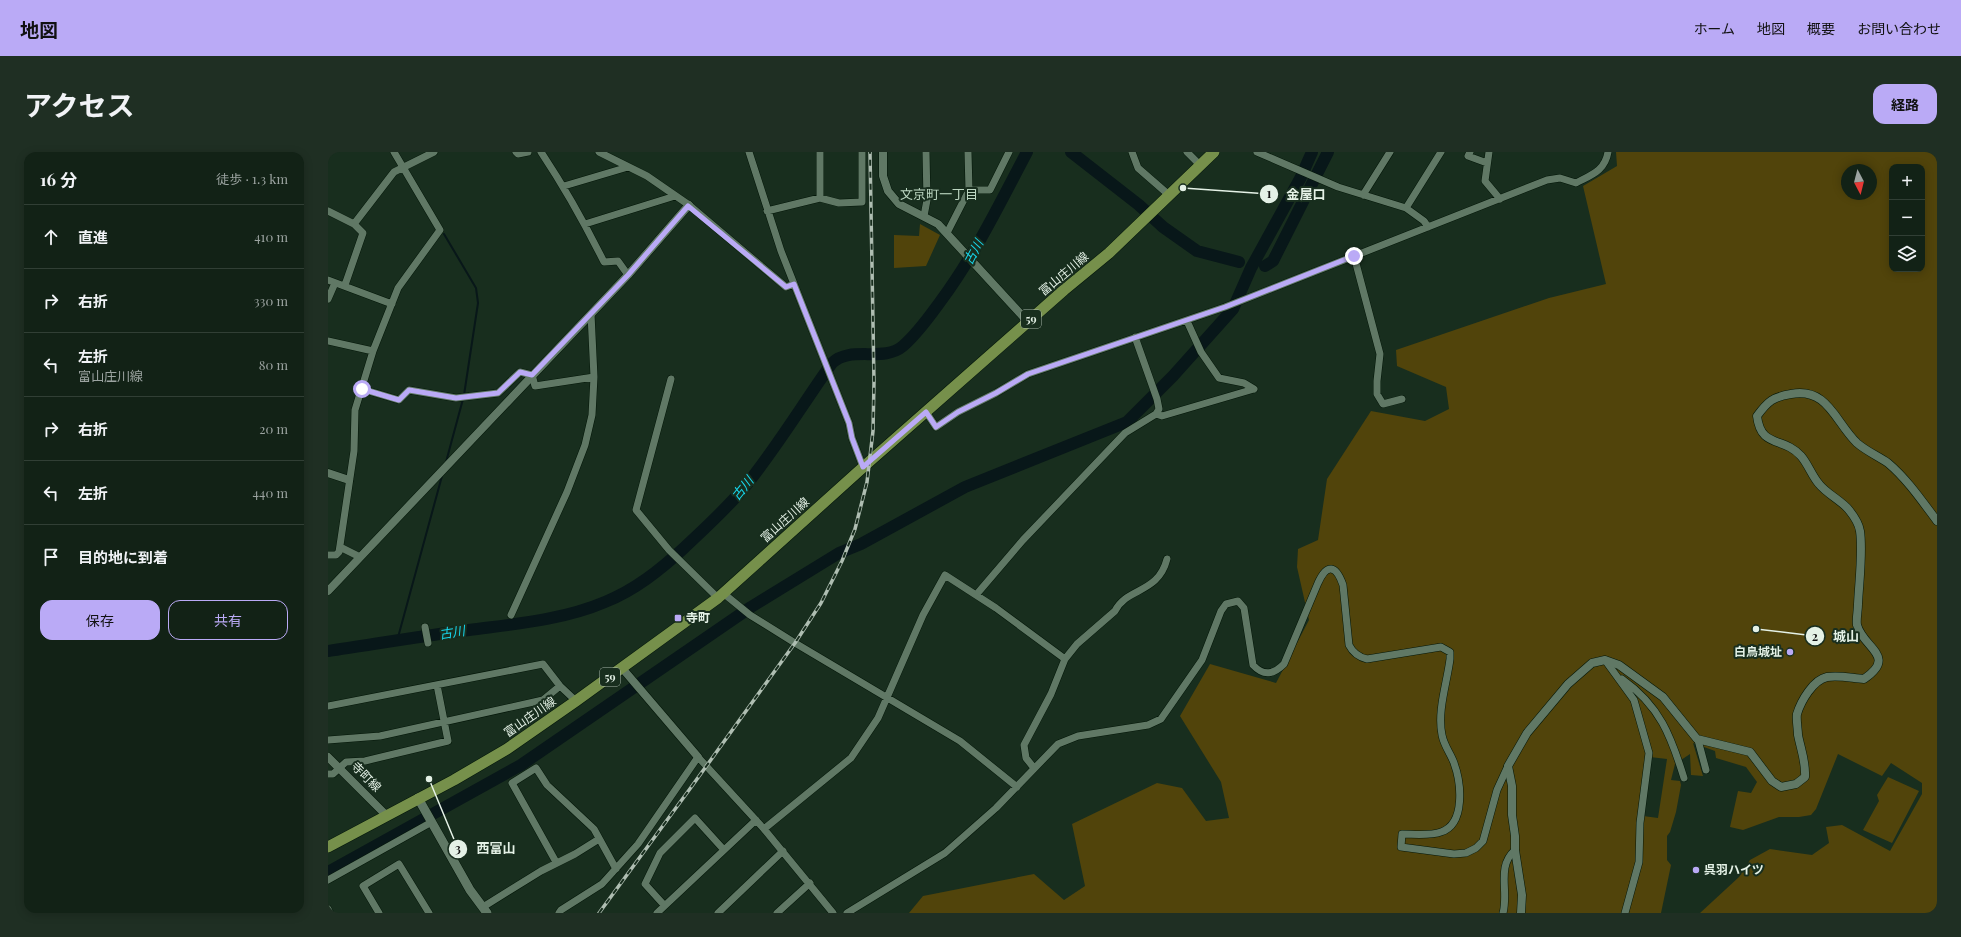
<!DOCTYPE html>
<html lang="ja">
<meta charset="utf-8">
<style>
body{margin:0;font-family:"Playfair Display","Noto Sans JP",serif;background:#1f2f23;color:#f1f3f6}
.controls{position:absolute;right:12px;top:12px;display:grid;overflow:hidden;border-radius:8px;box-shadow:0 2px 10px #0003}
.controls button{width:36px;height:36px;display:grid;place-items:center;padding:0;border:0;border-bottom:1px solid #313f35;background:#122216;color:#f1f3f6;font:20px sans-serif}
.compass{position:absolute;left:1513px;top:12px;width:36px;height:36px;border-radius:50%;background:#122216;box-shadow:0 2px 10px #0003;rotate:173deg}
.stop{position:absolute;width:12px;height:12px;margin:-9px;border:3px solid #baaaf6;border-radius:50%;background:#fff}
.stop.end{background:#baaaf6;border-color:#fff;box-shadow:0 1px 4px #0008}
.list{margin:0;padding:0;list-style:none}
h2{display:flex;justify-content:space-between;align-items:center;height:52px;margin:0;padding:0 16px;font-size:17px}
h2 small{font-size:13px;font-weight:400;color:#9ca4a1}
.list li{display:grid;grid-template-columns:26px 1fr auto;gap:12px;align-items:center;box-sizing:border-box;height:64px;padding:0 16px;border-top:1px solid #313f35}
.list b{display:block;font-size:15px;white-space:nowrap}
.list p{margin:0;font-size:13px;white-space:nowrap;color:#9ca4a1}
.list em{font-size:13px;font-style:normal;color:#9ca4a1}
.actions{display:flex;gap:8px;padding:12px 16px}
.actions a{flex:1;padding:9px 0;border:1px solid #baaaf6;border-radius:12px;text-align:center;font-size:14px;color:#baaaf6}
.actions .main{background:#baaaf6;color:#111}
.icon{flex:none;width:22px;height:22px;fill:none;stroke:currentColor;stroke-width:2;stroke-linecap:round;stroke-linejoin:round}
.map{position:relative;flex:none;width:1609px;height:761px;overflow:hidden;border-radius:12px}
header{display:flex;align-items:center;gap:24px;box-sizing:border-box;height:56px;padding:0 20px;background:#baaaf6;color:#111}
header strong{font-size:19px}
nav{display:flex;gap:22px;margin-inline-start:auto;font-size:14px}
.intro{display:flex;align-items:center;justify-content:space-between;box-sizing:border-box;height:96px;padding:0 24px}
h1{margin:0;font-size:28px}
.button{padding:10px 18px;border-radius:12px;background:#baaaf6;color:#111;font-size:14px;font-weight:700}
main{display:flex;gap:24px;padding:0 24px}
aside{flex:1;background:#122216;border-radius:12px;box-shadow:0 2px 10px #0003}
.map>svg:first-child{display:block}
</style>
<header>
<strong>地図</strong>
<nav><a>ホーム</a><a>地図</a><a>概要</a><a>お問い合わせ</a></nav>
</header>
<div class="intro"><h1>アクセス</h1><a class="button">経路</a></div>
<main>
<aside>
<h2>16 分<small>徒歩 · 1.3 km</small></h2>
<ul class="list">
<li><svg class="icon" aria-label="ahead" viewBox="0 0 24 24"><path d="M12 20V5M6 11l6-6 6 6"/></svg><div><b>直進</b></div><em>410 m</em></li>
<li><svg class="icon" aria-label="right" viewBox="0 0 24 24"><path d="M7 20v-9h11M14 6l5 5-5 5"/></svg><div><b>右折</b></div><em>330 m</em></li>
<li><svg class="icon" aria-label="left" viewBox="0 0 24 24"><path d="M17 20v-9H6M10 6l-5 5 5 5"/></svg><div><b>左折</b><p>富山庄川線</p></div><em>80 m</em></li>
<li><svg class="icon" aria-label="right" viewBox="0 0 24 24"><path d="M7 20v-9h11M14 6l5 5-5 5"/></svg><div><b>右折</b></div><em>20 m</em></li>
<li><svg class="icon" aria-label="left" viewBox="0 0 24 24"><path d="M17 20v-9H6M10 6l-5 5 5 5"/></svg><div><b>左折</b></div><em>440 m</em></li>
<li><svg class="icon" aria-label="arrive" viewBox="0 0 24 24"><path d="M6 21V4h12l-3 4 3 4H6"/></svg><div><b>目的地に到着</b></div></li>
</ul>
<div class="actions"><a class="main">保存</a><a>共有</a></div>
</aside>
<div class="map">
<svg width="1609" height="761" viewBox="0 0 1609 761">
<rect width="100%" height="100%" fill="#182e1e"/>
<!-- green -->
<path fill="#51440b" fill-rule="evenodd" d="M1288,0H1609V761H1372L1411,725L1422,708L1442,697L1484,703L1501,691L1498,675L1514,673L1562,699L1594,642V631L1563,611L1554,624L1510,602L1488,657L1483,663L1471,665H1451L1415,678L1402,675L1410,639L1423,641L1429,630L1418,615L1388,606L1387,599L1365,591L1375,624L1363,623L1362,602L1347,612L1343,628L1352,629L1353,633L1348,660L1342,680L1339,684V708L1343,713L1333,761H581L595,744L706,722L736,748L757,734L744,672L829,631L854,636L878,669L901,666L893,630L852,564L882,512L948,531L981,468L969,415L970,397L990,388L999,327L1043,259L1097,269L1121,257L1118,235L1069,214L1068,198L1221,146L1278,132L1255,34L1289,14ZM1564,15H1594V117H1564ZM1519,18H1543V42H1519ZM1322,605L1339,607L1330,666L1315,664Z
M592,72L612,83L598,114L566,116V83L591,84Z
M1560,625L1591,639L1564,691L1535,678L1551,649L1549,643Z"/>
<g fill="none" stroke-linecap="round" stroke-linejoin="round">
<!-- stream -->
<path stroke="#081719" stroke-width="2" d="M116,82L148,136L150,151L136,243
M118,310L135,247
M69,489L114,324"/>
<!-- river -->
<path stroke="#081719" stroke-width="12" d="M743,0L811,53L835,75L869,99L911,110
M937,114L945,109L1000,0
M0,499C47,492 94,484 141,478C186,472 235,468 277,450C307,438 332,418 356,396C376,377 397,358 415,337C448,297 474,253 504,211C523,193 555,211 575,194C590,181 601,165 612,150C647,103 672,51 699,0
M0,720L193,613L423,455L511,401L533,392L637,335L799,270L845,224L905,157L923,116L973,25L984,0"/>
<defs>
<path id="minor" d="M188,0L190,2L200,0
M213,0C237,36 257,72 276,110L290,109L300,123
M271,0L319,24L361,53L458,135L466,132
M421,0L453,99L521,271L524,286L535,315
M492,0V46
M804,0L810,16L841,43
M859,0L872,13
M929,0L1010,35L1078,56L1096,69L1100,75
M1142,0L1140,4L1159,11
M1161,0L1157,29L1172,47
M236,34L300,15
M641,38H662L681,0
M1035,43L1062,0
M1078,56L1113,0
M0,59L26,72
M439,59L492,46L511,51L534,50V0
M596,64L599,48L598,0
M257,72L347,44
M619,81L641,38L640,0
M1026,104L1052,202L1049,229V242L1055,252L1074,247
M0,128L64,152
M17,133L35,81L26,72L66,20L106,0
M0,147L7,131
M859,169L873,200L891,226L916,231L926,237
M807,185L829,247L831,257L828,262
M0,189L45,199
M343,227L308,358L341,398L390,446
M34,237L71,248L81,238L128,246L170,241L192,220L204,223L207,234L266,225
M598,260L608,275L630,260L668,241L700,222L897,155L1219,28L1232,26L1248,31C1263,23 1277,19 1280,0
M12,395L32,405
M0,403H8L11,400L26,299L27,258L45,199L70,136L112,78L66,0
M395,441L422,463L467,491L632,589L689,635
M648,443L695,388L797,281L828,262L834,264L926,237
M183,463L239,340L257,293L264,263L266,225L263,162
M97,475L100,491
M1277,508L1306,548L1321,601L1312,671L1311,710L1297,761
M1294,527C1332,554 1343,584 1356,626
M0,554L215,512L232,534L248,549
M0,588L52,584L215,548L232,534
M1370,588L1378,618
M706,616L698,606L696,593L723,542L737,507L749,492L787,459C799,435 830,442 839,407
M0,622H5L18,610L37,609L120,589L109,533
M436,677L523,606L550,566L595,463L617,423L668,456L737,507
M228,710L184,631L208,616L219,633L266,677L288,717
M0,728L102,671
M336,753L317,732L332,701L367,666L396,698
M155,755L213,719L247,702L271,687
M0,757L2,761
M51,761L35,734L71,712L101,761
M231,761L233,758L274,732L310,692L370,605L436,677L505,761
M329,761L428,668
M390,761L455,699
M449,761L482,731
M519,761L617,701L668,656L730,592L750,584L820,573L833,567L874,508L893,459L898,452L910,449L916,456L925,513C936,525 946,522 956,512L990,431C999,411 1008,413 1015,433L1021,493C1025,501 1030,505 1039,507L1113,495L1122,500V507C1119,531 1109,559 1114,583C1116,594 1123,602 1126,611C1133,630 1138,672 1113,680C1102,684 1086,682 1074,682L1073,695L1126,702L1138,701L1148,696L1155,689L1169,638L1180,614
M1175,761C1181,739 1168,715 1187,698"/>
<path id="tertiary" d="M555,0V24L560,39L571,52L610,72L700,170
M0,321L21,328
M0,439L300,123L361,53
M294,516L370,605
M0,605L58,663
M1193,761L1194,743L1187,698V684L1184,663V634L1180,614L1199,581L1240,532L1264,511L1277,508L1291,513L1335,545L1369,587L1422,600L1444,629L1453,635L1468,632L1477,625C1478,610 1473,598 1470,583C1470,577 1468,568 1469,562C1473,549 1485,528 1499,525C1511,523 1523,526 1536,527C1570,504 1535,496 1529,473C1528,467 1530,459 1530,452C1531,431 1535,400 1532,379C1531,372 1525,363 1521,358C1514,349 1499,342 1491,332C1484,324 1480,312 1473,304C1455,284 1433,297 1429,264C1440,249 1445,245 1463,242C1500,235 1507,270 1529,291C1538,299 1550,304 1560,311C1579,327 1594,349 1609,369"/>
<path id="secondary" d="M90,646L142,738L159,761"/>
<path id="primary" d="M0,695L126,628L179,597L248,549L390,446L542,309L736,138L781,101L886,0"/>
</defs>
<!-- minor casing -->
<use href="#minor" stroke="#031608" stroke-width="8"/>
<!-- tertiary casing -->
<use href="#tertiary" stroke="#031608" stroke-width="9"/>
<!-- secondary casing -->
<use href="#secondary" stroke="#031608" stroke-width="10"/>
<!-- primary casing -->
<use href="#primary" stroke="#031608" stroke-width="12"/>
<!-- minor -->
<use href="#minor" stroke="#607865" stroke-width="7"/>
<!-- tertiary -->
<use href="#tertiary" stroke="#607865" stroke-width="8"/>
<!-- secondary -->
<use href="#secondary" stroke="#607865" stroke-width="9"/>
<!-- primary -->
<use href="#primary" stroke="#76904b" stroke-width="11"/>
<defs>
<path id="rail" d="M271,761L364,634L467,491L493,451L514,409L527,377L539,330L545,279L546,230L542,0"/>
</defs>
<!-- rail casing -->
<use href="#rail" stroke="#afbeb2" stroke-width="3.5"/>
<!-- rail -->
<use href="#rail" stroke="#182e1e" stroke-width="2" stroke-dasharray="6" stroke-linecap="butt"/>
</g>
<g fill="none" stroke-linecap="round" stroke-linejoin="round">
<!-- route -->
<path stroke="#baaaf6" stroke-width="5" d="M34,237L71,248L81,238L128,246L170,241L192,220L204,223L300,123L360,54L458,135L466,132L521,271L524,286L535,315L598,260L608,275L630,260L668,241L700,222L897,155L1026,104"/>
</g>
<!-- markers -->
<g fill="#baaaf6" stroke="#182e1e" stroke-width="1.5">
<rect x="346" y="462" width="8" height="8" rx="2"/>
<circle cx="1462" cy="500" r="4"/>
<circle cx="1368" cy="718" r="4"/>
</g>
<g text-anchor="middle" stroke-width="4" stroke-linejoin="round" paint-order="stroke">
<!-- shield labels -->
<g fill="#182e1e" stroke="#a7b6aa" stroke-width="1">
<rect x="693" y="158" width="20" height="18" rx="3"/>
<rect x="272" y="516" width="20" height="18" rx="3"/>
</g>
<g font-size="11" font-weight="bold" fill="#e4f1e6">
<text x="703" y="171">59</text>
<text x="282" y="529">59</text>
</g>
<!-- street labels -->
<g font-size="12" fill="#e4f1e6" stroke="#182e1e">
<text transform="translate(736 122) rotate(-40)" y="4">富山庄川線</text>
<text transform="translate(457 368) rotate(-42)" y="4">富山庄川線</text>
<text transform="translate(202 565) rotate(-35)" y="4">富山庄川線</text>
<text transform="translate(38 625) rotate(45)" y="4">寺町線</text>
</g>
<!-- poi labels -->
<g font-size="12" font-weight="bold" fill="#e4f1e6" stroke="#182e1e" text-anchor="start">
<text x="358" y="470">寺町</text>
<text x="1454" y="504" text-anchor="end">白鳥城址</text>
<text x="1376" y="722">呉羽ハイツ</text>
</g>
<!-- neighbourhood labels -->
<g font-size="13" fill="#bdd7c2" stroke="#182e1e">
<text x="611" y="47">文京町一丁目</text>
</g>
<!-- water labels -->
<g font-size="13" font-style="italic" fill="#17d6ec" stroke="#182e1e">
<text transform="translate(645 100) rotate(-62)" y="5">古川</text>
<text transform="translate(414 336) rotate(-51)" y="5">古川</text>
<text transform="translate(124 480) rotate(-9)" y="5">古川</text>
</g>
</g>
<!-- callouts -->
<path fill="none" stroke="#e4f1e6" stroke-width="1.5" d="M855 36L941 42M1428 477L1487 484M101 627L130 697"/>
<g fill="#e4f1e6" stroke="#182e1e" stroke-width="1.5">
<circle cx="855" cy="36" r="4"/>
<circle cx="1428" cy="477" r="4"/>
<circle cx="101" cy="627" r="4"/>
<circle cx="941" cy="42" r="10"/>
<circle cx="1487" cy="484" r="10"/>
<circle cx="130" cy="697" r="10"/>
</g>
<g font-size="12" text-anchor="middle" font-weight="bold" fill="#111">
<text x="941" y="46">1</text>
<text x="1487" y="489">2</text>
<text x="130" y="701">3</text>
</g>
<g font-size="13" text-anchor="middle" font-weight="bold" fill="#e4f1e6" stroke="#182e1e" stroke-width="4" stroke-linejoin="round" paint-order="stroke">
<text x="978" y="47">金屋口</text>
<text x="1518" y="489">城山</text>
<text x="168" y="701">西富山</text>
</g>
</svg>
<div class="controls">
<button>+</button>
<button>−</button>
<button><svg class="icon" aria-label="layers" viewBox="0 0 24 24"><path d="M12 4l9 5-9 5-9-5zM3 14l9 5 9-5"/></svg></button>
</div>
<svg class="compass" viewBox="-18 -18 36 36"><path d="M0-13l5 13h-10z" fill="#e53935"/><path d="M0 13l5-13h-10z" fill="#9ca4a1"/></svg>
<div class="stop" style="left:34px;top:237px"></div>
<div class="stop end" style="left:1026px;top:104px"></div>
</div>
</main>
